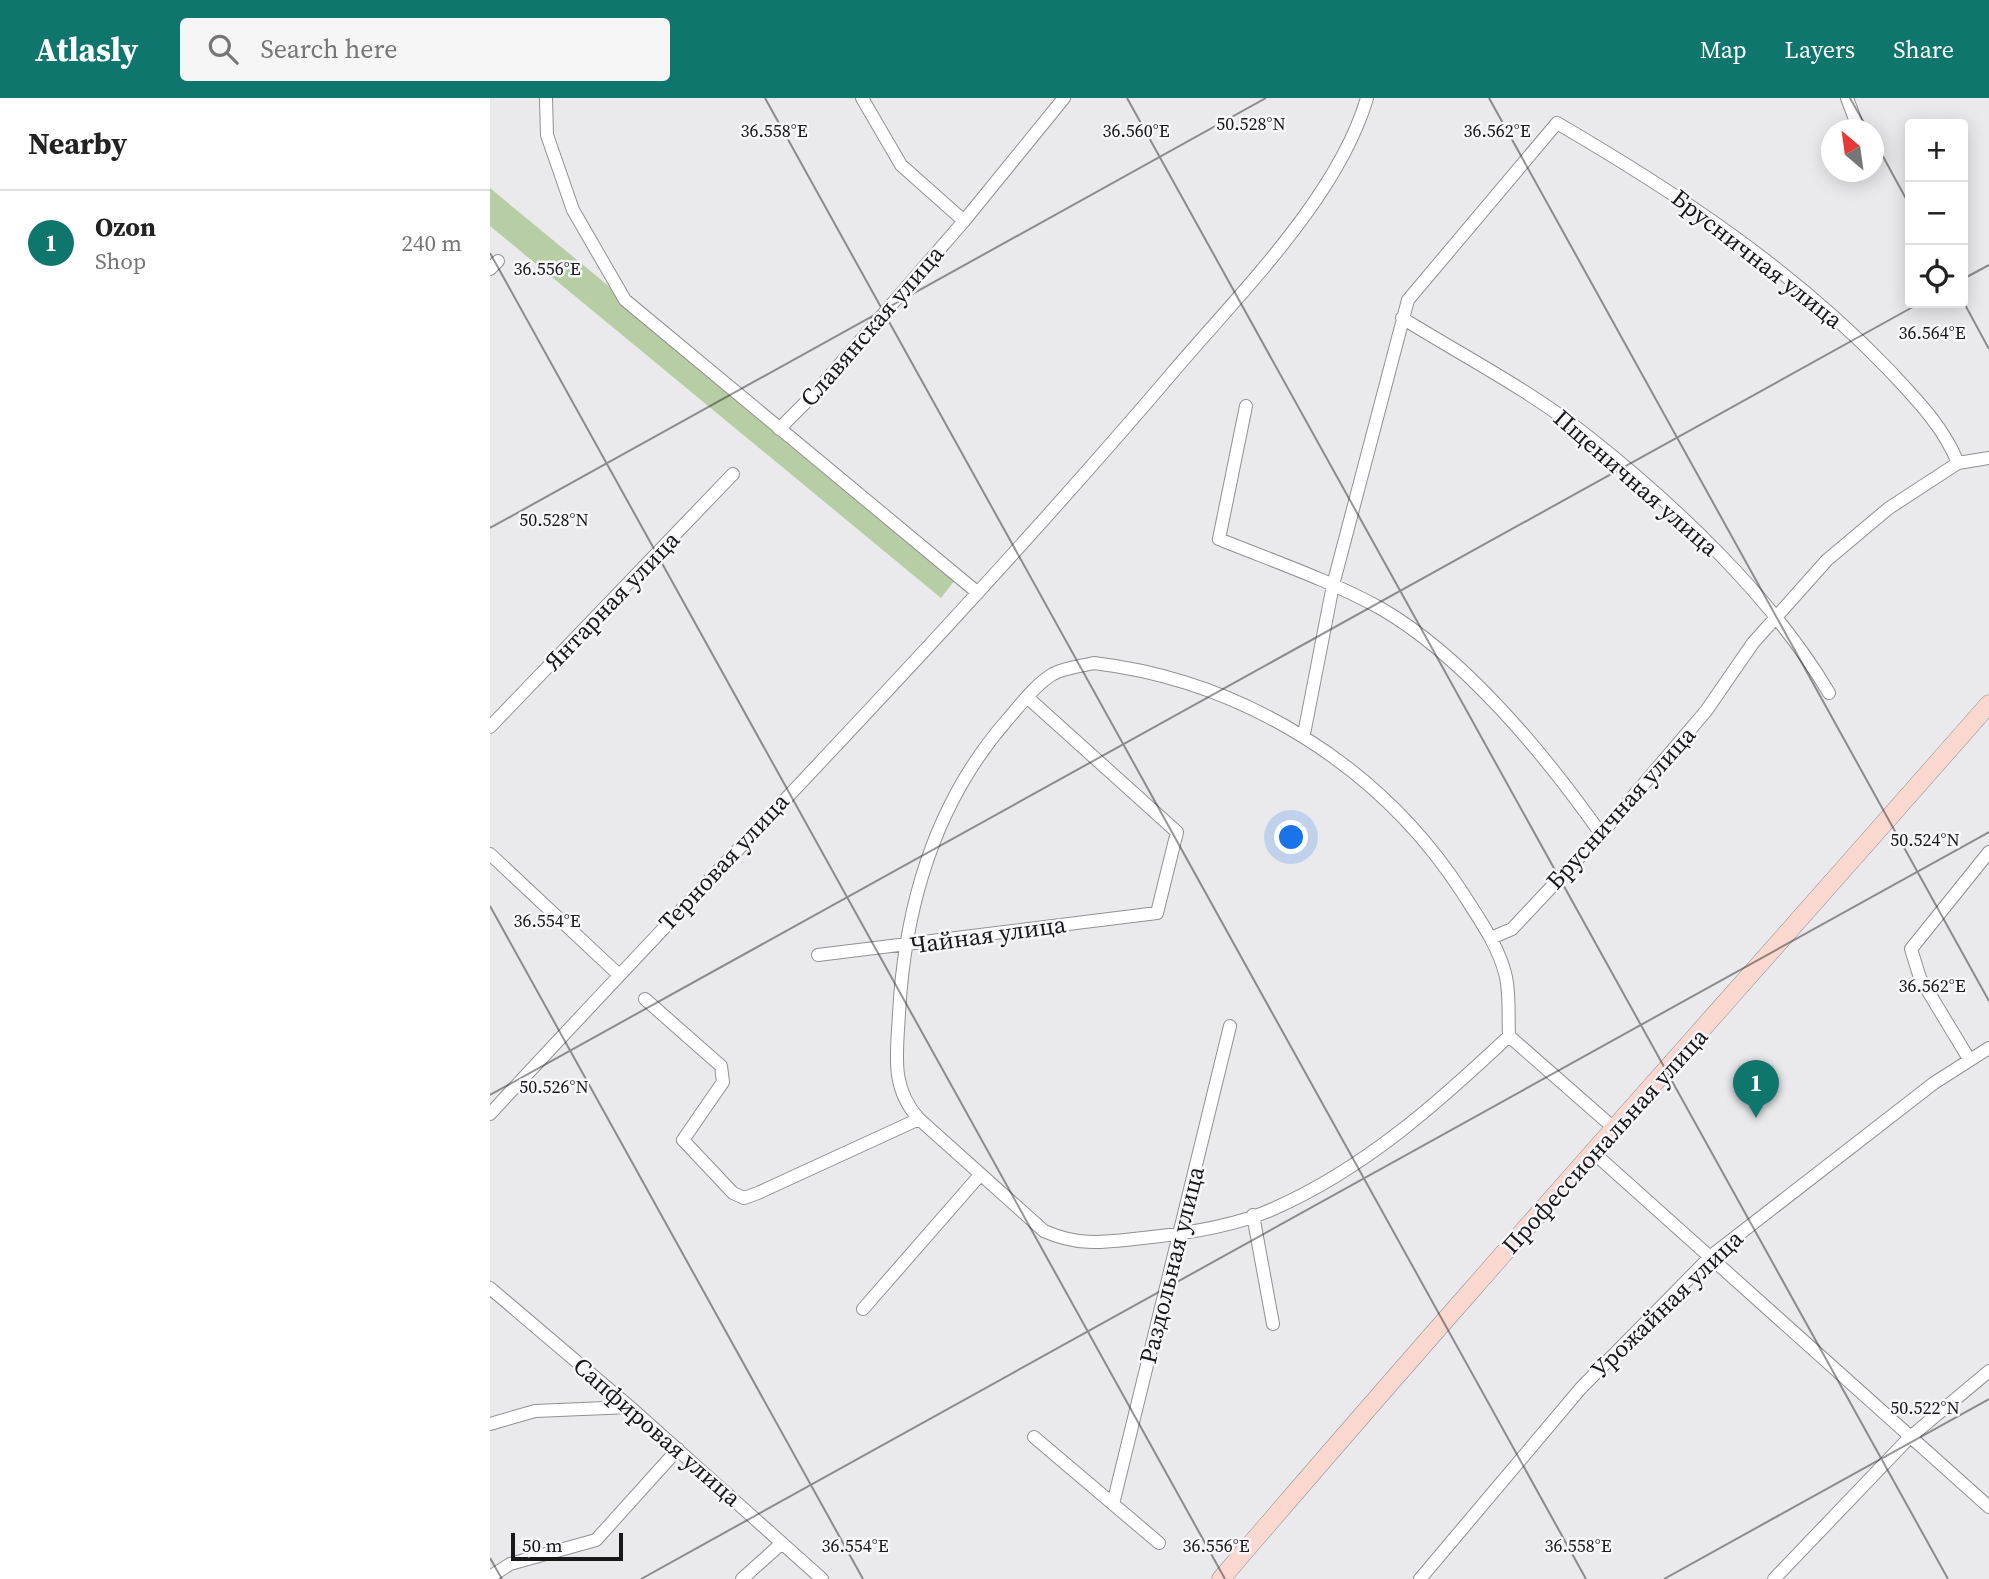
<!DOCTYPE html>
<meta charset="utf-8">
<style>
body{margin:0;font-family:"Source Serif 4",serif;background:#f6f6f6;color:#222}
.controls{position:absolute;right:21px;top:21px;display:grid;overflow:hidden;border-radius:7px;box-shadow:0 4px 18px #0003}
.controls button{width:63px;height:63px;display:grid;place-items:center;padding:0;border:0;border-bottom:2px solid #e0e0e0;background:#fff;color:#222;font:35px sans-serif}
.compass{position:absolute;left:1331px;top:21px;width:63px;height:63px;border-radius:50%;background:#fff;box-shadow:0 4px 18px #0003;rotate:331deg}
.scale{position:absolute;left:21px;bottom:18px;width:112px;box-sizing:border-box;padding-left:7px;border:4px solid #181819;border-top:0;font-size:19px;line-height:24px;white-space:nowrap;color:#181819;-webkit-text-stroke:5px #f8f7fb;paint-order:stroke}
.you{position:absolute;left:802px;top:740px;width:24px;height:24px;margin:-18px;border:5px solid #fff;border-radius:50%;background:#1a73e8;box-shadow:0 0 0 10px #1a73e833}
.badge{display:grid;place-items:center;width:46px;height:46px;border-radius:50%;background:#0f766e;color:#fff;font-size:23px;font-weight:700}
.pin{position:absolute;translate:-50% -58px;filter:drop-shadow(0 2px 4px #0008)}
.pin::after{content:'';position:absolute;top:37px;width:24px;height:21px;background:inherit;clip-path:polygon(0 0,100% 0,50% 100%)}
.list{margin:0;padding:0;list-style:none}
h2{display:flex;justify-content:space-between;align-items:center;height:91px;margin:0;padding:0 28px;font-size:30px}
h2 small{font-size:23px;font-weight:400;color:#767676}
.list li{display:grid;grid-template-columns:46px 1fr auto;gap:21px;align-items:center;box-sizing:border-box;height:105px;padding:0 28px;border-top:2px solid #e0e0e0}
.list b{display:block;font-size:26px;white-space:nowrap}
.list p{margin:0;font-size:23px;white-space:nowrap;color:#767676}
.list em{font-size:23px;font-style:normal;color:#767676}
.icon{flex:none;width:38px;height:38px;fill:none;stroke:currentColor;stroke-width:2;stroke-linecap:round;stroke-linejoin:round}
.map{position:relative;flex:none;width:1499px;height:1481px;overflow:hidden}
header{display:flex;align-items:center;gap:42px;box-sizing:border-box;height:98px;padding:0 35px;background:#0f766e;color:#fff}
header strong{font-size:33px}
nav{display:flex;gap:38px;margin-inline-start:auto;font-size:24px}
.search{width:490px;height:63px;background:#f6f6f6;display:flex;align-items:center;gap:18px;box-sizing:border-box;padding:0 24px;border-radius:7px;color:#767676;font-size:26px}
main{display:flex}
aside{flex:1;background:#fff}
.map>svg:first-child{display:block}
</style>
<header>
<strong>Atlasly</strong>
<div class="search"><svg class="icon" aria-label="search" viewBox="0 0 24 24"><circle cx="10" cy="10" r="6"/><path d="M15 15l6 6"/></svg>Search here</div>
<nav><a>Map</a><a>Layers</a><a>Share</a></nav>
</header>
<main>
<aside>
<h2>Nearby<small></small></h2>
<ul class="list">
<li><span class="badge">1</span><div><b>Ozon</b><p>Shop</p></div><em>240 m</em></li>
</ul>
</aside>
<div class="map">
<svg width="1499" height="1481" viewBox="0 0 1499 1481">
<rect width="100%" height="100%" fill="#eaeaed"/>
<!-- green -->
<path fill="#b7cea5" d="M0,90L450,462L465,482L451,500L0,128Z"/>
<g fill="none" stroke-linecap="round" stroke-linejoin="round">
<defs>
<path id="street" d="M56,0L57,37L83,112L135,202L488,495
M372,0L411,67L474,123
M1357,0L1369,32
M0,171L8,163
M912,220C975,259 1043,294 1100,340C1187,409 1283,500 1339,595
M756,308L729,441C783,463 839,482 890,510C974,558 1056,658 1111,736
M289,331L325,295L474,123L574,0
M1468,365L1499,360
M604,565C754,583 890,668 972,794C989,821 1009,848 1016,879C1020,898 1018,919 1019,938C948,1005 874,1071 783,1111C746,1128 693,1136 653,1140C615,1144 590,1149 554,1133L429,1021C400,989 407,956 409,915C415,807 445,704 518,621C531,606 546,586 563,576C574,570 592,568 604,565Z
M0,629L243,376
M814,636L843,487L918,202L1067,25C1187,95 1302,171 1399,272C1426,301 1453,328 1468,365L1399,410L1337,462L1263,545L1216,613L1111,736L1022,831L1001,840
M0,756L128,876
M328,857L667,815L687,734L537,599
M155,901L231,968L233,984L193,1042L243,1095L254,1100L268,1095L429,1021
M1019,938L1125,1031
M1479,961L1430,880L1421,851L1499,754
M0,1016C228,769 465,530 683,274C750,195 848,99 877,0
M1105,1056L1499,1409
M763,1117L783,1226
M0,1190L140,1309L332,1481
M373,1211L490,1077
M0,1326L45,1313L140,1309
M544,1339L669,1445
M623,1406L740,928
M0,1479L20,1466L106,1442L188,1351
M252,1481L292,1445
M930,1481L1091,1290L1221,1158L1444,985L1499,950
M1284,1481L1419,1340L1499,1273"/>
<path id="secondary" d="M731,1481C983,1186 1243,898 1499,606"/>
</defs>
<!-- street casing -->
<use href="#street" stroke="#919194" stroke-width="14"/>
<!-- secondary casing -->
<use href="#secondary" stroke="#919194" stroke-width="19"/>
<!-- street -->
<use href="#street" stroke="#fff" stroke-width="12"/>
<!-- secondary -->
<use href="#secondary" stroke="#fad8cf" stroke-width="18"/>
</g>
<!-- ticks -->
<path fill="none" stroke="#181819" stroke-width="2" stroke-opacity="0.45" d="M275,0L1096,1481M637,0L1458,1481M999,0L1499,903M1360,0L1378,32M1384,42L1420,108M0,155L735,1481M1473,181L1499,167M1473,203L1499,251M0,430L776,0M0,808L373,1481M0,997L1430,205M0,1460L12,1481M151,1481L1499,734M1174,1481L1499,1301"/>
<g text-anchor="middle" stroke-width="5" stroke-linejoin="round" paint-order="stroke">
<!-- street labels -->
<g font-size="24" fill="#181819" stroke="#f8f7fb">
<text transform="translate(1267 161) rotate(38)" y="8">Брусничная улица</text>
<text transform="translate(382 228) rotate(-49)" y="8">Славянская улица</text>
<text transform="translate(1146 385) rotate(41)" y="8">Пщеничная улица</text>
<text transform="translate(122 503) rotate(-46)" y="8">Янтарная улица</text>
<text transform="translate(1131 710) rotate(-48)" y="8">Брусничная улица</text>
<text transform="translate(234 764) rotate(-47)" y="8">Терновая улица</text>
<text transform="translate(498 837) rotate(-8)" y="8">Чайная улица</text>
<text transform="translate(1115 1043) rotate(-48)" y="8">Профессиональная улица</text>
<text transform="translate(682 1167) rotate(-76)" y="8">Раздольная улица</text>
<text transform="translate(1177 1206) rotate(-44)" y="8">Урожайная улица</text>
<text transform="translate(167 1334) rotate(41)" y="8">Сапфировая улица</text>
</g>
</g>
<g font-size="18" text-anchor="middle" fill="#181819" stroke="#f8f7fb" stroke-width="5" stroke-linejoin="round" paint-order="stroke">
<text x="761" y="32">50.528°N</text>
<text x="284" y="39">36.558°E</text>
<text x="646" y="39">36.560°E</text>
<text x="1007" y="39">36.562°E</text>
<text x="57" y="177">36.556°E</text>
<text x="1442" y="241">36.564°E</text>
<text x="64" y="428">50.528°N</text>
<text x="1435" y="748">50.524°N</text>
<text x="57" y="829">36.554°E</text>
<text x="1442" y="894">36.562°E</text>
<text x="64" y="995">50.526°N</text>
<text x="1435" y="1316">50.522°N</text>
<text x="365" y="1454">36.554°E</text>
<text x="726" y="1454">36.556°E</text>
<text x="1088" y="1454">36.558°E</text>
</g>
</svg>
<div class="controls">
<button>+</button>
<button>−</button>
<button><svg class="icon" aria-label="locate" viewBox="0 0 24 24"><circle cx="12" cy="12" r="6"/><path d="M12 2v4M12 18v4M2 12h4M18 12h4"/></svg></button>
</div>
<svg class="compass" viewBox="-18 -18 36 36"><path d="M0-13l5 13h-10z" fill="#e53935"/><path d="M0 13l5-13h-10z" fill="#767676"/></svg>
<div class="scale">50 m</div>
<div class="you"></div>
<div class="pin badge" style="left:1266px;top:1020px">1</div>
</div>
</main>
